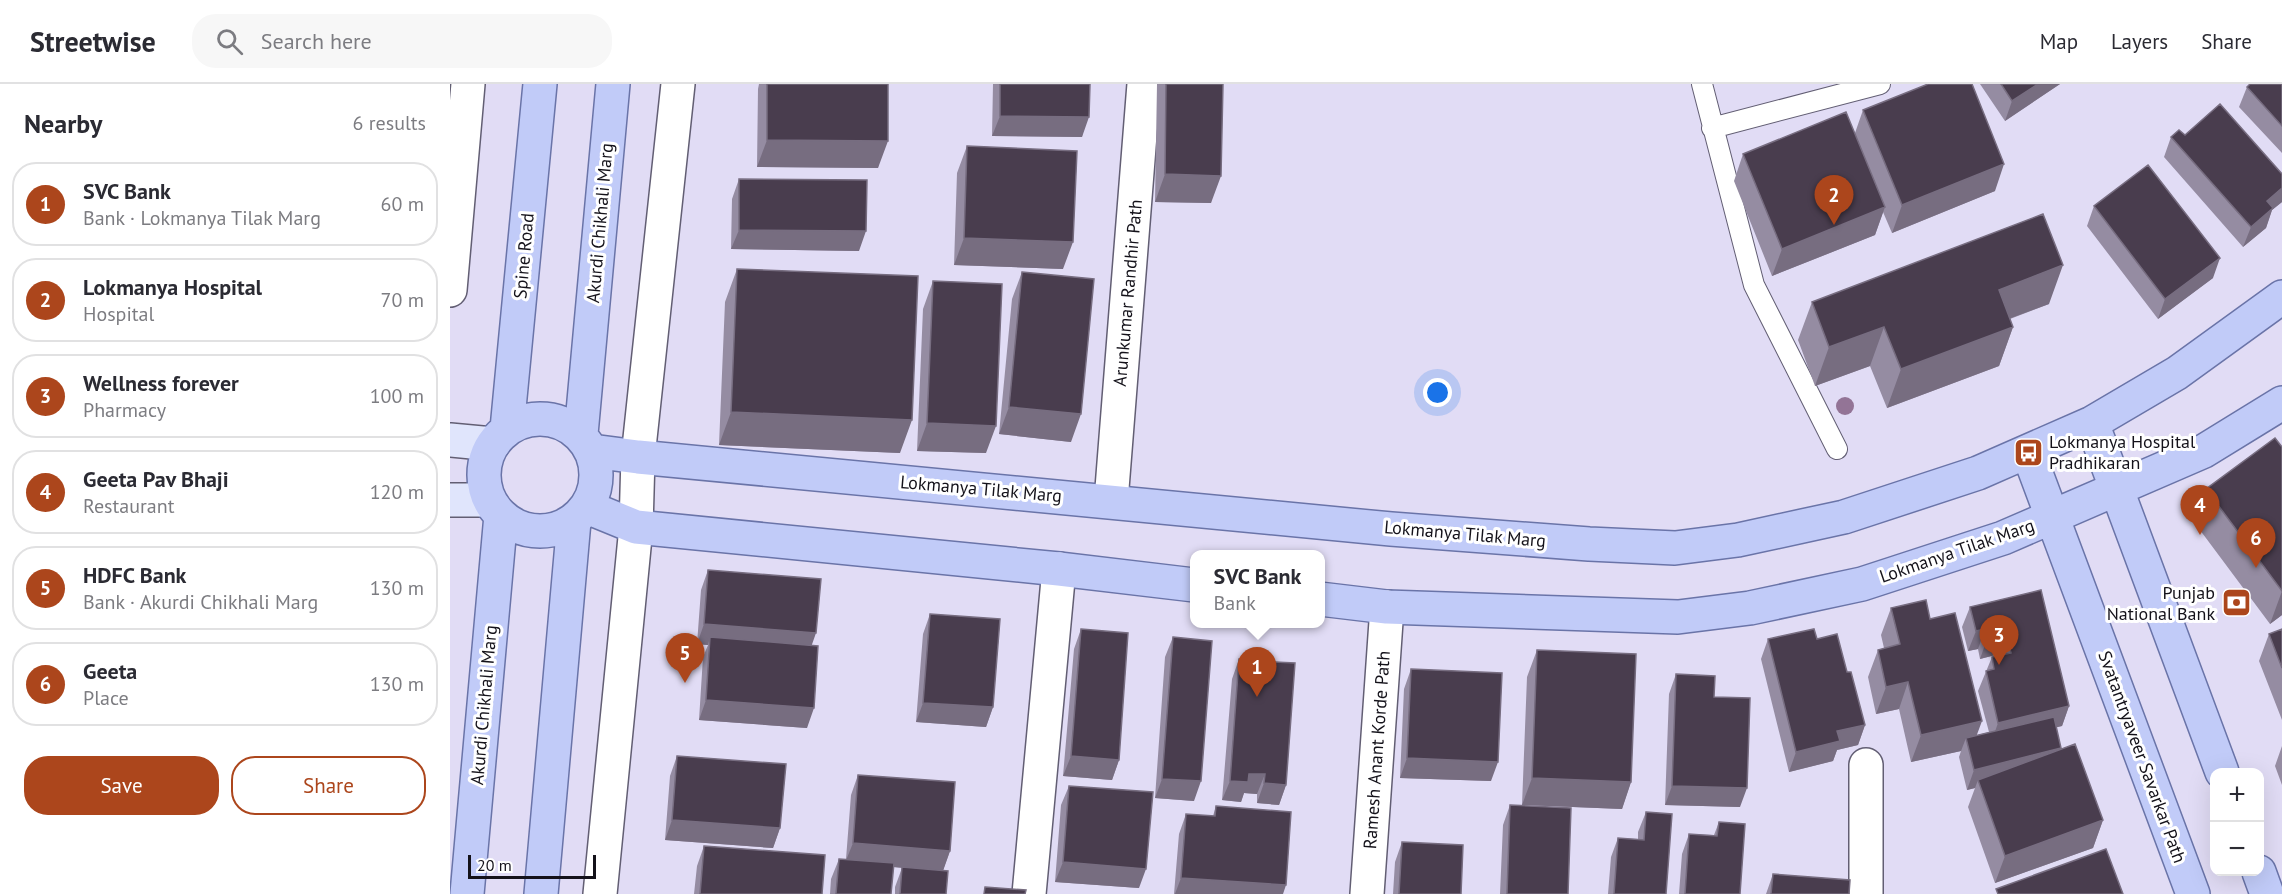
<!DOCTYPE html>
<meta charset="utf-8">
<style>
body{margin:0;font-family:"PT Sans",sans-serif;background:#f7f7f7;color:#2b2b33}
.controls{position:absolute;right:18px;bottom:18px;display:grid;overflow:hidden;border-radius:12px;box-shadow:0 6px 24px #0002}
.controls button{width:54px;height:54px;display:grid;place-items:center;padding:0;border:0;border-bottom:2px solid #e1e1e2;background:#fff;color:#2b2b33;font:30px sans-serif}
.scale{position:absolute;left:18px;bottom:15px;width:128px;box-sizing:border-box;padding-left:6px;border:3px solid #14121a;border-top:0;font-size:16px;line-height:21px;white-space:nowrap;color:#14121a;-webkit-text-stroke:4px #fff;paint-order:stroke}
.you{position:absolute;left:988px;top:309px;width:21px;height:21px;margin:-15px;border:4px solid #fff;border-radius:50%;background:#1a73e8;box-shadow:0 0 0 9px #1a73e833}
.badge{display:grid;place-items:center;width:39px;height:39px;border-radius:50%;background:#ac461c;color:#fff;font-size:20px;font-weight:700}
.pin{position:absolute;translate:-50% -50px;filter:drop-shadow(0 2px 3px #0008)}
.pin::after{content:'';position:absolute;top:32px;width:21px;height:18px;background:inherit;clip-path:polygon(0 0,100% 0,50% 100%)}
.popup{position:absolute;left:740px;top:466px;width:135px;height:78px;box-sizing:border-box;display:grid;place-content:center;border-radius:12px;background:#fff;filter:drop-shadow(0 2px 4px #0005);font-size:20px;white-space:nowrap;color:#7c7c81}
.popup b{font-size:22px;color:#2b2b33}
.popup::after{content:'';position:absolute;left:50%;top:100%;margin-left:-12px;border:12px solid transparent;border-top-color:#fff}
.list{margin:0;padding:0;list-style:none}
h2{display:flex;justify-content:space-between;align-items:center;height:78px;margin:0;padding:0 24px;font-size:26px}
h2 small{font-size:20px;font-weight:400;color:#7c7c81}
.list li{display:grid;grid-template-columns:39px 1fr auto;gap:18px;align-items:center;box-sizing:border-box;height:84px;margin:0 12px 12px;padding:0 12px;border:2px solid #e1e1e2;border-radius:24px}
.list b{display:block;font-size:22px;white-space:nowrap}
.list p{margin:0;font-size:20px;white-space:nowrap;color:#7c7c81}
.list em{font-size:20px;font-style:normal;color:#7c7c81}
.actions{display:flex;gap:12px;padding:18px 24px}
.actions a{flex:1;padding:14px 0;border:2px solid #ac461c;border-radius:24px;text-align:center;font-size:21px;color:#ac461c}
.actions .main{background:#ac461c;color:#fff}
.icon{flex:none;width:33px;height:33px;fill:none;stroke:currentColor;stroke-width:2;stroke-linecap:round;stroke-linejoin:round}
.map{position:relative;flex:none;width:1832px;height:810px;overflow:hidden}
header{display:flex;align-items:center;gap:36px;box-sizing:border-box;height:84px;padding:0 30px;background:#fff;border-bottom:2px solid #e1e1e2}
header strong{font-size:28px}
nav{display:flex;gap:33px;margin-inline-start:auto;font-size:21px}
.search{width:420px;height:54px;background:#f7f7f7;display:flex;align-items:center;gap:15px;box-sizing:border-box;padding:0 21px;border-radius:24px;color:#7c7c81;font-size:22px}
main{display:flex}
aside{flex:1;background:#fff}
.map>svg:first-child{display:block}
</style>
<header>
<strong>Streetwise</strong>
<div class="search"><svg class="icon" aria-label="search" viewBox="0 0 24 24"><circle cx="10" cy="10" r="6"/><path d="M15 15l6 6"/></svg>Search here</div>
<nav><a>Map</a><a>Layers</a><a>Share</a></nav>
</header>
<main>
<aside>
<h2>Nearby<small>6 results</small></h2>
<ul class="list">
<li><span class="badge">1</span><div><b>SVC Bank</b><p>Bank · Lokmanya Tilak Marg</p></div><em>60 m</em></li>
<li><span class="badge">2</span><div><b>Lokmanya Hospital</b><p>Hospital</p></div><em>70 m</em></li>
<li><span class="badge">3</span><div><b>Wellness forever</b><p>Pharmacy</p></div><em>100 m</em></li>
<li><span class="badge">4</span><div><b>Geeta Pav Bhaji</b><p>Restaurant</p></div><em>120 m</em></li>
<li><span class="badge">5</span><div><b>HDFC Bank</b><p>Bank · Akurdi Chikhali Marg</p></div><em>130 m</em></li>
<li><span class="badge">6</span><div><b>Geeta</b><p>Place</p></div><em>130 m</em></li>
</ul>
<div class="actions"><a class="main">Save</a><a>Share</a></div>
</aside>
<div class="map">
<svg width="1832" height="810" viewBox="0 0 1832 810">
<rect width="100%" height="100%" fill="#e1dcf5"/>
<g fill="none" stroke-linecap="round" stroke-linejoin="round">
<defs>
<path id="lane" d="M1252,0L1304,201L1387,365
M1262,44L1430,0"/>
<path id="street" d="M0,206L18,0
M661,417L694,0
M150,810L186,443L188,373L228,0
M579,810L609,485
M917,810L937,523
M1416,810V681"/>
<path id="secondary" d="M0,356L43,360
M0,416H39"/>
<path id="primary" d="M34 391a56 56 0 1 1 112 0a56 56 0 1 1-112 0Z
M1642,339L1772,688
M57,345L90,0
M131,350L163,0
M142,367L188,373L941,445L1139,460L1225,464L1288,456L1394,433L1528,389L1642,339L1727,289L1832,213
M1578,368L1743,810
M137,423L186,443L609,485L744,501
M870,515L937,523L1228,533L1300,524L1412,500L1553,454L1754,367L1832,319
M1809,788L1817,810
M17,810L51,431
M91,810L124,437"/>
</defs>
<!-- lane casing -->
<use href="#lane" stroke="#625e73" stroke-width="22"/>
<!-- street casing -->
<use href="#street" stroke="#625e73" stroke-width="36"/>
<!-- secondary casing -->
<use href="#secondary" stroke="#625e73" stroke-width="36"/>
<!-- primary casing -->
<use href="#primary" stroke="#6a74a8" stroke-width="36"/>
<!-- lane -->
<use href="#lane" stroke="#fff" stroke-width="20"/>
<!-- street -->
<use href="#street" stroke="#fff" stroke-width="33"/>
<!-- secondary -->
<use href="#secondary" stroke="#e0e5fc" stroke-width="33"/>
<!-- primary -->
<use href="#primary" stroke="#c1cbf8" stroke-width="33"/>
</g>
<!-- trees -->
<circle fill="#937496" cx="1395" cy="322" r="9"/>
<!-- wall -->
<path fill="#958ca2" d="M309,0H438L428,84L307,83L308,5Z
M543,0H640L632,53L542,52Z
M707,0H773L761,119L705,118Z
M1530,0H1610L1555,37Z
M1832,0V69L1789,23L1797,3Z
M1413,26L1545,107L1442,149L1433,128L1425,151L1322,192L1284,97L1293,70L1405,49Z
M1735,51L1832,118L1822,126L1816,144L1793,163L1714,73L1721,53Z
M517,62L613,185L504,181L507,89Z
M289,95L409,167L281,165L282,115Z
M1644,122L1763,194L1708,235L1637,142Z
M287,185L450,369L269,361L275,218Z
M572,188L621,358L549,350L562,215Z
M483,197L536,369L467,367L473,225Z
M1362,218L1599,220L1560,235L1563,243L1549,282L1437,324L1420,282L1365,302L1348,256Z
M1832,363V531L1820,540L1744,438L1756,405Z
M258,486L362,561L357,644L249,636L253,573L258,561L247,560L251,506Z
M1591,506L1619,622L1612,642L1606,643L1611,666L1653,736L1643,764L1545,799L1518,723L1525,704L1517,706L1509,673L1511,667L1461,678L1449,625L1426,630L1418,593L1428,566L1434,564L1431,551L1441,524L1480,535L1527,651L1539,648L1528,607L1542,573L1550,572L1549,570L1530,575L1528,565L1518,567L1512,543L1520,523Z
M480,530L543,623L536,643L466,638L473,550Z
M631,545L669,676L662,696L613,692L624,565Z
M1832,545V636L1809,577L1819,550Z
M723,553L744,717L705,714L715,573Z
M1318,555H1367L1397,588L1415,641L1408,661L1387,666L1383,677L1339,688L1311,575Z
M1087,566L1181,698L1172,725L1072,721L1077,593Z
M789,575L806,585L821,587L825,578L836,701L829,721L807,719V710L794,709L791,718L772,716L782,595Z
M961,585L1041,697L950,694L954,605Z
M1226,590L1264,613L1290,723L1215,721L1219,610Z
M1832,662V701L1825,682Z
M227,672L330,744L323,764L215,756L220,692Z
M408,691L500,767L493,786L496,810H445V803L452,784L443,783L441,810H380L381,795L389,775H396L401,711Z
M619,702L689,804L605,798L611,721Z
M1060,721L1118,810H1050L1053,741Z
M766,722L833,810H724L729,750L736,730L763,732Z
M1196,728L1216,810H1158L1161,773L1168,754L1188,755V748Z
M1269,738L1290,810H1229L1232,770L1239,750L1264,751Z
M952,758L1011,810H943L945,778Z
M254,762L372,810H244L247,782Z
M1323,790L1399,810H1316Z"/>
<!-- shaded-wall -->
<path fill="#776d80" d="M1588,0H1610L1555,37L1562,17Z
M550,32L639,33L632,53L542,52Z
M317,56L438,57L428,84L307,83Z
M1554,80L1545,107L1442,149L1452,121Z
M715,90L771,92L761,119L705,118Z
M1832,104V118L1822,126L1816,144L1793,163L1801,143L1817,117Z
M1435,123L1425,151L1322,192L1332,165Z
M289,146L416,147L409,167L281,165Z
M514,154L623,158L613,185L504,181Z
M1770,174L1763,194L1708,235L1715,215Z
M1613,181L1599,220L1534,244L1549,206Z
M1434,243L1420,282L1365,302L1379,263Z
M1563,243L1549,282L1437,324L1451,285Z
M559,323L631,330L621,358L549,350Z
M281,328L462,336L450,369L269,361Z
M477,339L546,342L536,369L467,367Z
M1832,507V531L1820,540Z
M254,540L366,549L359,569L260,553L258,561L247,560Z
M1535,545L1528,565L1518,567L1526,547Z
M1556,550L1549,570L1530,575L1537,555Z
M1458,598L1449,625L1426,630L1436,603Z
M256,616L364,624L357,644L249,636Z
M473,619L543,623L536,643L466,638Z
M1619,622L1612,642L1541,659L1548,639Z
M1532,637L1522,664L1516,654L1511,667L1461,678L1471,651Z
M1415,641L1408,661L1387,666L1383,677L1339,688L1346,668L1387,647Z
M1611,664L1604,684L1528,696L1525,704L1517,706L1524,686Z
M621,672L669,676L662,696L613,692Z
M957,674L1048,678L1041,697L950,694Z
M799,690H815L807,710L794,709L791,718L772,716L780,697Z
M1082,694L1181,698L1172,725L1072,721Z
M712,695L751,697L744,717L705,714Z
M814,699L836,701L829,721L807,719Z
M1222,702L1297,704L1290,723L1215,721Z
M222,736L330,744L323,764L215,756Z
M1653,736L1643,764L1545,799L1555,772Z
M403,759L500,767L493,787L395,779Z
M613,778L696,785L689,804L605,798Z
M731,794L836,801L833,810H725Z"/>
<!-- building -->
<path fill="#493d4e" stroke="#776d80" stroke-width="1.5" d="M317,0H438V57L317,56Z
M550,0H640L639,33L550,32Z
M716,0H773L771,92L715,90Z
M1478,0H1522L1554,80L1452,121L1413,26Z
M1551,0H1588L1562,17Z
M1800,0H1832V42L1797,3Z
M1770,20L1832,90V104L1817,117L1823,124L1801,143L1721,53L1729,46L1735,51Z
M1396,28L1435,123L1332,165L1293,70Z
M517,62L627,67L623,158L514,154Z
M1698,81L1770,174L1715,215L1644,122Z
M289,95L417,96L416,147L289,146Z
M1593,130L1613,181L1549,206L1563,243L1451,285L1434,243L1379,263L1362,218Z
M287,185L468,192L462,336L281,328Z
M572,188L644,195L631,330L559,323Z
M483,197L552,200L546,342L477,339Z
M1825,354L1832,363V507L1756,405Z
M258,486L371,495L366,549L254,540Z
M1591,506L1619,622L1548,639L1536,587L1544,585L1542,573L1561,569L1556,550L1537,555L1535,545L1526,547L1520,523Z
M1476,516L1480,535L1505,529L1532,637L1471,651L1458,598L1436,603L1428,566L1450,560L1441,524Z
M480,530L550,535L543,623L473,619Z
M631,545L678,549L669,676L621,672Z
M1364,545L1367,555L1387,550L1397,588H1401L1415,641L1387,647L1390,657L1346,668L1318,555Z
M1832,545V584L1819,550Z
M260,553L368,562L364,624L256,616Z
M723,553L762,557L751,697L712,695Z
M1087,566L1186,570L1181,698L1082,694Z
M789,575L806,576V585L824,587L825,578L845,579L836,701L814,699L815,690H799L798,698L780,697Z
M961,585L1052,589L1048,678L957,674Z
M1226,590L1265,592L1264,613L1300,614L1297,704L1222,702Z
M1604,633L1611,664L1524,686L1516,654Z
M1625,660L1653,736L1555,772L1528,696Z
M227,672L336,680L330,744L222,736Z
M408,691L505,698L500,767L403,759Z
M619,702L703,708L696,785L613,778Z
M1060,721L1121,724L1118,810H1057Z
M766,722L841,728L836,801L731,794L736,730L765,732Z
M1196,728L1222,730L1216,810H1164L1168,754L1194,756Z
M1269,738L1295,740L1290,810H1235L1239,750L1267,752Z
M952,758L1013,761L1011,810H949Z
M254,762L375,771L372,810H250Z
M1656,765L1673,810H1548L1546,805Z
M389,775L444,779L441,810H386Z
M452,783L498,787L496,810H450Z
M1323,790L1400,796L1399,810H1321Z
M535,803L576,806L575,810H534Z"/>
<!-- icons -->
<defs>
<symbol id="bus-square" viewBox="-11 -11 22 22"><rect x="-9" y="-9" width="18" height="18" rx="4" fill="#ac461c" stroke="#fff"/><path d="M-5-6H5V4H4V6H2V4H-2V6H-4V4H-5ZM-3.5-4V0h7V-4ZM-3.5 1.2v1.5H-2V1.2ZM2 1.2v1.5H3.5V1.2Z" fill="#fff"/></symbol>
<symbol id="bank-square" viewBox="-11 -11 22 22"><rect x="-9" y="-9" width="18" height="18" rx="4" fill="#ac461c" stroke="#fff"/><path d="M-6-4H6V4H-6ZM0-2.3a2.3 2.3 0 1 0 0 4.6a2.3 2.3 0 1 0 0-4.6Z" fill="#fff"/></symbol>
</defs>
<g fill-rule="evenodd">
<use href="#bus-square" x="1562" y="352" width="33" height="33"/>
<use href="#bank-square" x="1770" y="502" width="33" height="33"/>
</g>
<g text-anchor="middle" stroke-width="6" stroke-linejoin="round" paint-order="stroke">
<!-- street labels -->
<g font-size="18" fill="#14121a" stroke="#fff">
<text transform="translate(150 139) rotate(-85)" y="6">Akurdi Chikhali Marg</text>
<text transform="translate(74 172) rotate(-85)" y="6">Spine Road</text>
<text transform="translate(678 209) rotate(-85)" y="6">Arunkumar Randhir Path</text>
<text transform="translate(531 405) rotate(5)" y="6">Lokmanya Tilak Marg</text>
<text transform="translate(1015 450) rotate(5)" y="6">Lokmanya Tilak Marg</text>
<text transform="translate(1507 467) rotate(-19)" y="6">Lokmanya Tilak Marg</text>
<text transform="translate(34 621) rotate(-85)" y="6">Akurdi Chikhali Marg</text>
<text transform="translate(927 666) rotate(-86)" y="6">Ramesh Anant Korde Path</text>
<text transform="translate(1692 673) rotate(70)" y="6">Svatantryaveer Savarkar Path</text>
</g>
<!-- poi labels -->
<g font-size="18" fill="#14121a" stroke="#fff" text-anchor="start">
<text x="1599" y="364">Lokmanya Hospital<tspan x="1599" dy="21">Pradhikaran</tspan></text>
<text x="1765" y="515" text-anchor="end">Punjab<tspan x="1765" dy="21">National Bank</tspan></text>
</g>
</g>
</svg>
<div class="controls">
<button>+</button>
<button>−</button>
</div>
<div class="scale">20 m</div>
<div class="you"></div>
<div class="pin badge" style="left:807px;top:613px">1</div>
<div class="popup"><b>SVC Bank</b>Bank</div>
<div class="pin badge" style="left:1384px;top:141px">2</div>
<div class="pin badge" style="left:1549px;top:581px">3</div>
<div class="pin badge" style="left:1750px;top:451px">4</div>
<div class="pin badge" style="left:235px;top:599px">5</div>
<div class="pin badge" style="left:1806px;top:484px">6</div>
</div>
</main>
